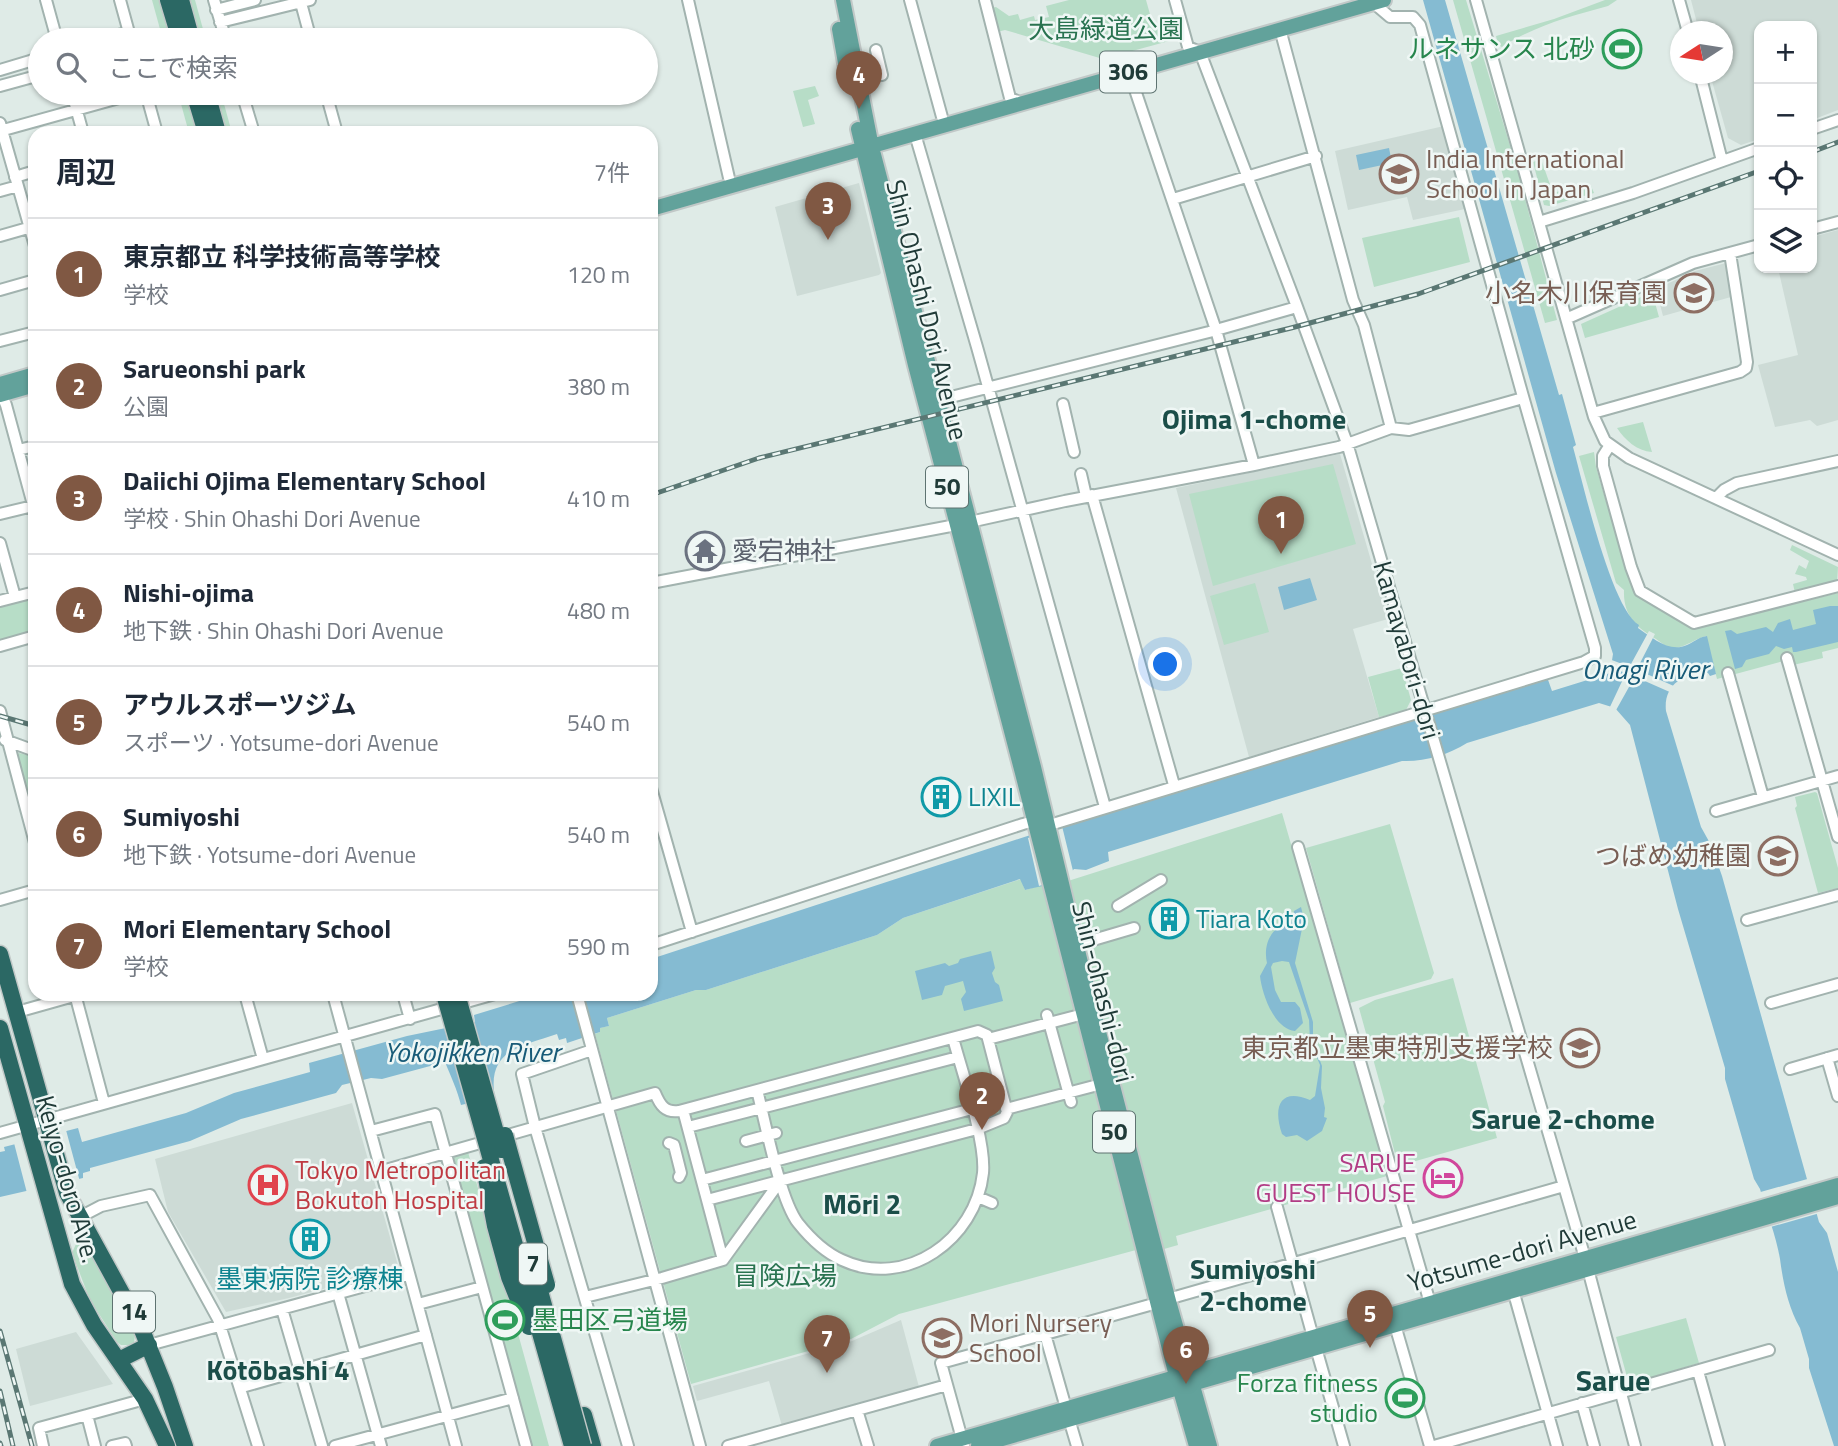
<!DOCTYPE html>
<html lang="ja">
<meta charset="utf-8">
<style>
body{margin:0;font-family:"Titillium Web","Noto Sans JP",sans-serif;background:#f6f6f7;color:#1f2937}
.controls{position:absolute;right:21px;top:21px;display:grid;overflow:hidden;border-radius:14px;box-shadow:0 2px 5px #0004}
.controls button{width:63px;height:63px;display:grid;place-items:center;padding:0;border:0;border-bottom:2px solid #e0e1e3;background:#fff;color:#1f2937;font:35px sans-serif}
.compass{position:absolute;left:1670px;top:21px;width:63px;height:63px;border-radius:50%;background:#fff;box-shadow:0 2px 5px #0004;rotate:258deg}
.you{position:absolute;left:1166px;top:665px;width:24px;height:24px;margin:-18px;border:5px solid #fff;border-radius:50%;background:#1a73e8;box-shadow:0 0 0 10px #1a73e833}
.badge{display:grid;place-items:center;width:46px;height:46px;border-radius:50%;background:#805843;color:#fff;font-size:23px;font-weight:700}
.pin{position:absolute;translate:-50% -58px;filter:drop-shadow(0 2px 4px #0008)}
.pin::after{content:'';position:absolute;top:37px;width:24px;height:21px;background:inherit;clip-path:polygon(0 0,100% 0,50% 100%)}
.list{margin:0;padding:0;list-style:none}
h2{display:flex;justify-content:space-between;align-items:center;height:91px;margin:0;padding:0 28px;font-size:30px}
h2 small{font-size:23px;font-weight:400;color:#747a83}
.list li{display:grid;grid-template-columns:46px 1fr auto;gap:21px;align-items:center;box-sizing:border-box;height:112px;padding:0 28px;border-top:2px solid #e0e1e3}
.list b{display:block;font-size:26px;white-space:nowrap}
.list p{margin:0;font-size:23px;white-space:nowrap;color:#747a83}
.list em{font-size:23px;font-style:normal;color:#747a83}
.icon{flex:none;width:38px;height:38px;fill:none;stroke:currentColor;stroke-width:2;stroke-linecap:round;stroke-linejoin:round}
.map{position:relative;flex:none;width:1838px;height:1446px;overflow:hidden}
.search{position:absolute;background:#fff;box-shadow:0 2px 5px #0004;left:28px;top:28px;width:630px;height:77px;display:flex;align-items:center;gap:18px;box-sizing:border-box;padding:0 24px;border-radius:38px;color:#747a83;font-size:26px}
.panel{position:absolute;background:#fff;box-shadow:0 2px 5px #0004;left:28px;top:126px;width:630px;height:875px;border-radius:21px}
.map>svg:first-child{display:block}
</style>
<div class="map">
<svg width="1838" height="1446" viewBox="0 0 1838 1446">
<rect width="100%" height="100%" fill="#dfebe7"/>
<!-- built -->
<path fill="#cddbd6" d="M1691,0H1838V110L1812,120V26H1759V139L1741,145L1728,138L1710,74H1722V32L1699,31Z
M1444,126L1467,207L1465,209L1413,220L1407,197L1348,210L1335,151Z
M859,183L881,273L879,275L797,296L775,207Z
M1838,230V420L1817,426L1810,420L1775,427L1758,365L1798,355L1778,268H1812V237Z
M1726,263L1731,297L1663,316L1656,289L1695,271Z
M1340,454L1388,619L1353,629L1379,717L1249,757L1176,488Z
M352,1103L399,1269L289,1298L226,1312L168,1212L155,1159Z
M901,1320L919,1387L782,1426L769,1381L697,1401L693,1386L852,1341Z
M76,1332L113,1384L30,1406L16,1349Z"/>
<!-- green -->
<path fill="#b7ddc7" d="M152,0H195L206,40H163Z
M1069,0H1146L1153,25L1176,21L1180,38L1103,59L1005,30L997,32L991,8L996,7L1009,16L1018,14L1020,20L1034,16L1035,20L1049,17L1046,6Z
M1453,0H1466L1518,172L1557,320L1545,323Z
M1605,0H1617L1608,6C1571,16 1534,26 1502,47L1498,45L1496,36L1554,19Z
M815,86L819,96L808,100L815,124L803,127L793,91Z
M178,93H221L232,133H189Z
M1541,159L1553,193L1560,191L1563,197L1591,186L1594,193L1549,206L1544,205L1533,162Z
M1459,217L1470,262L1374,287L1362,238Z
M1652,292L1659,317L1585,338L1581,324Z
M1643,422L1652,452C1637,451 1625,440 1617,428Z
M1594,452L1596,467L1624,563L1637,596L1693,628L1838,593V648L1822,652L1823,658L1789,666L1787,660L1717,679L1706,636C1695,639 1687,646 1676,648C1668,649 1662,643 1656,639C1636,627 1623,615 1624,590L1616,583L1579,456Z
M1333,464L1356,544L1213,586L1189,494Z
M1792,545L1838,567L1837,583L1795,593L1793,584L1807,580L1806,577L1795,574L1799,565L1806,569L1809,561L1790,550Z
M1255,583L1269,632L1224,645L1210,596Z
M35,596V632L0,641V605Z
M1402,668L1411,700L1405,712L1379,717L1368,677Z
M19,753L35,757V798L29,800L14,757Z
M1815,792L1817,793L1838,868V888L1818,893L1795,808L1797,806L1795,797Z
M1282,813L1387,1176L1176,1236L1178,1245L1164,1249L1094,988L1080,916L1077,917L1068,881Z
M1390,824L1434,973L1431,979L1350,1003L1306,848Z
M1021,879L1025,890L1042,885L1136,1250L899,1314L851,1339L691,1384L595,1034L600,1032L599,1028L609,1026L607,1018L696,990H706L877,935L903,918Z
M1453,978L1497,1138L1398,1166L1383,1106L1385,1102L1359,1008L1375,1000Z
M468,1152L549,1446H531L521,1410L453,1156Z
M80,1242H85L135,1335L134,1343L130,1345H121L117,1342L90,1300L72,1253L76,1244Z
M1686,1318L1699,1363L1629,1384L1616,1337Z"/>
<!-- water -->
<path fill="#85bbd2" d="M1423,0H1445L1559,395L1562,394L1576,445L1573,447C1583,483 1611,608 1639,625L1638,628C1653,638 1669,653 1687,645C1695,642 1696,638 1707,636L1716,674L1710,676L1708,673C1684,672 1663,685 1666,711L1701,827L1711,845L1722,876L1819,1222L1827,1233L1838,1272V1446H1834L1809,1368V1359L1800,1328C1788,1307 1783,1282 1780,1259C1776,1235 1766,1211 1760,1189L1754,1179L1725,1079V1068L1678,909L1630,725L1615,708L1599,703L1467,743C1448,755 1424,762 1402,761L1108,852L1109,861L1086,870L1074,869C1064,883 1041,886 1025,890L1020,879L903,918L877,935L706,990H696L607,1018L609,1026L600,1028V1032L567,1043L566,1038L559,1040L557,1034C522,1046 486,1050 495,1097L461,1105C457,1089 451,1077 445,1062L382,1079L371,1078L342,1085L336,1093L241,1119L190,1141L90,1168V1171L83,1173V1178L0,1197V1152L5,1151L4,1147L78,1128L82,1142L186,1113L234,1093L310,1072L309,1063L407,1036L475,1022L474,1015L542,994H651V959L1168,790L1547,677L1552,691L1610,673L1613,654L1556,473Z
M1389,148L1392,163L1359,170L1356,155Z
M1310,578L1317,600L1284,610L1278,587Z
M1830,606H1838V642L1796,652H1793L1792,647L1784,649L1776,646L1769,654L1746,660L1742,667L1735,669L1725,631L1731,630L1737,634L1766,627L1773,632L1778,623L1790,619L1793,630L1816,624L1813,610Z
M1301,907L1304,919L1295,963L1313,1022V1042L1322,1066L1321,1088L1325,1108L1324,1117L1327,1118L1322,1131L1307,1141L1297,1135L1286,1137L1282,1134C1273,1108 1279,1087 1310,1100L1315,1096L1320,1065L1310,1041L1309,1020L1289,962L1282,961L1273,963L1271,967L1275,990L1281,1002H1295L1300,1008L1303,1023L1295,1031C1274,1029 1262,994 1260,976L1267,963C1263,946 1270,925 1291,924L1294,911Z
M991,951L995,968L992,973L995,982L999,985L1003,1001L964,1011L961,999L966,992L963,981L945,986L942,995L922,1000L915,971L945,963L949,966L958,963L960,959Z"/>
<!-- pier -->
<path fill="#dfebe7" d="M1649,631L1655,634L1639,665L1640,671L1676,687L1672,693L1638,678H1634L1615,712L1609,709L1625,675L1623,672L1609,666V659L1625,665L1631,664Z
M1062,826L1074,875L1039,886L1028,838Z
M66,1130L80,1182L27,1193L14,1143Z
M1811,1178L1820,1213L1767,1228L1757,1193Z"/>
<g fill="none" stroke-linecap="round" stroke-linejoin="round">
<defs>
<path id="minor" d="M46,0L57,40
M120,0L131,40
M214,0L226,40
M688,0L729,178
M910,0L942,117
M985,0L1010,98L1022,103
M1175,0L1188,47L1200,52L1296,304L1347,443L1585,1258L1635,1446
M1476,0L1594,417L1605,441L1629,458L1838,555
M1679,0L1688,32
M301,3L311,40
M216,10L255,0
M220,22L310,0
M1280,29L1353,300L1364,325L1391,428
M102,40L129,32
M876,50L882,75
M0,70L40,58
M1129,72L1216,330L1254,465
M1700,74L1722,161
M0,86L40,75
M72,93L83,133
M146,93L157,133
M242,93L254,133
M326,93L337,133
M0,123L35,246
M1812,129L1838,120
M0,131L137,93
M915,134L977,347L1105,807
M15,177L35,171
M0,191L18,186
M1173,199L1316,156
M1539,222L1633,193L1759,148
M1812,229L1838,222
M0,236L35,226
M0,290L35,280
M1568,318L1693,263L1759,245
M0,341L35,332
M0,391L6,405L35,512
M939,400L1209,332L1297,307
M1063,404L1074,452
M1593,413L1740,372L1746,368L1747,362L1730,253
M1610,445L1603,456V466L1631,567L1640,591L1694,623L1838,586
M18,450L35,446
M1081,474L1086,496
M1092,495L1174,785
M1716,498L1724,490L1737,483L1838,461
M0,514L33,506
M0,543L15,597
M651,583L956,525L1065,501L1254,465L1339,447L1391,428L1409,430L1523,398
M0,601L35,592
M0,646L35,636
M1787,658L1838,837
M1728,673L1763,797
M0,711L35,843
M5,740L35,751
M651,788L692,932
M1716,811L1838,776
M1298,847L1430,1303
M0,900L35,890
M1118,906L1161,880
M1747,920L1838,895
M1083,943L1134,928
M651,945L1023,824L1034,821L1053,824L1584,662L1595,656V648L1522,393L1420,25L1413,17H1390L1370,0
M75,994L104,1103
M245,994L263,1059
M333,994L456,1446
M403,994L410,1019
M577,994L700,1446
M1771,1003L1838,984
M17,1012L81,994
M1047,1015L1071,1102
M988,1039L1076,1016
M592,1050L522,1074L535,1127L628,1446
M1827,1058L1838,1096
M1790,1069L1838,1055
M757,1090C765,1121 780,1200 798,1223C810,1238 824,1252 842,1260C906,1290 976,1239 983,1173C986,1141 962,1072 953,1038
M1006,1109L1094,1086
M683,1110L723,1260
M688,1127L958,1057
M371,1131L435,1114L526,1446
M0,1133L495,994
M746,1141L776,1133
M669,1143L674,1145L681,1173L679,1177
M382,1171L655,1093C660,1105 665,1113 679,1111L978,1031L987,1035L1007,1112L1004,1118L977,1129L707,1200
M702,1180L972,1109
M978,1197L992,1203
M1277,1207L1313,1337
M80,1217L101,1206L150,1195L218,1319L258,1446
M1513,1290L1557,1446
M338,1293L381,1446
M585,1297L662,1278L723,1260L781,1180
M1168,1299L1564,1186
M418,1304L482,1287
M282,1309L322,1446
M1395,1325L1430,1446
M1045,1334L1066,1408
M149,1345L409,1274
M1316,1348L1344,1446
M1698,1371L1719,1446
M242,1387L426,1335
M1582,1403L1594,1446
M857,1410L868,1446
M87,1415L145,1399
M1069,1419L1077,1446
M43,1446L39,1428L87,1415L95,1446
M112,1446L125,1443L126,1446
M335,1446L513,1398
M728,1446L947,1385
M964,1446L941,1363L1157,1303
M1434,1446L1769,1350"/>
<path id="major" d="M843,0L872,147L1034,767L1081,963L1169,1301L1210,1446
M839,29L847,74
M858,129L915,365L1022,773L1176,1376L1196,1446
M651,209L1384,0
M0,384L35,374
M0,395L35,385
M937,1446L1838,1185
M978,1446L1838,1197"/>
<path id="highway" d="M168,0L180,40
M181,0L192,40
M194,93L206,133
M207,93L218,133
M0,954L67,1193L142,1330L165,1387L185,1446
M0,1028L72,1284L94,1325L145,1399L167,1446
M119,1360L149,1345
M584,1415L593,1446"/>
</defs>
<!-- minor casing -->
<use href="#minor" stroke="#a2b3af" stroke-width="14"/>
<!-- major casing -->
<use href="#major" stroke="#c1c8c7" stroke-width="18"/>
<!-- highway casing -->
<use href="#highway" stroke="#c1c8c7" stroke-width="19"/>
<!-- minor -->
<use href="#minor" stroke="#fff" stroke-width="10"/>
<!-- major -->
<use href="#major" stroke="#62a29b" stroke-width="14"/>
<!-- highway -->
<use href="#highway" stroke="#2b6864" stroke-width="16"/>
<defs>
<path id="rail" d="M1812,152L1838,142
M651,495L759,458L1291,328L1418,294L1759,171
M0,716L35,726
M0,1331L32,1446
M0,1391L13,1446
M0,1443L1,1446"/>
</defs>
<!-- rail casing -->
<use href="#rail" stroke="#5a7773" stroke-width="5"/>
<!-- rail -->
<use href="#rail" stroke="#eff7f5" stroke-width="2.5" stroke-dasharray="8" stroke-linecap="butt"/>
<defs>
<path id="highway-bridge" d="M444,994L572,1446
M457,994L501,1150
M505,1135L547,1285
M484,1167L495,1226L509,1277L529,1327
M535,1273L583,1446"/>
</defs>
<!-- highway-bridge casing -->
<use href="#highway-bridge" stroke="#c1c8c7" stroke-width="19" stroke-linecap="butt"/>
<!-- highway-bridge -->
<use href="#highway-bridge" stroke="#2b6864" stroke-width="16"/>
</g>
<!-- icons -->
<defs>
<symbol id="stadium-ring" viewBox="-11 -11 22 22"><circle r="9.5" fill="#eff7f5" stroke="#2e9e5b" stroke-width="1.5"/><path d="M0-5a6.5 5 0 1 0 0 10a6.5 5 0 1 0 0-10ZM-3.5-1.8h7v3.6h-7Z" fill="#2e9e5b"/></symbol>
<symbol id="school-ring" viewBox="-11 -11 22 22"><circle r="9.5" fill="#eff7f5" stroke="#8d6e63" stroke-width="1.5"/><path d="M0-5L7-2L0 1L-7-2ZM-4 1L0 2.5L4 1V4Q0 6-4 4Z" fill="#8d6e63"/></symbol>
<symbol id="temple-ring" viewBox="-11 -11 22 22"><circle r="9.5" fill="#eff7f5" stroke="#6b7280" stroke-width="1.5"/><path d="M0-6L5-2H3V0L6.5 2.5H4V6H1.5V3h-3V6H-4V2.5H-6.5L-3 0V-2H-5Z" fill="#6b7280"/></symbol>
<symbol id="building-ring" viewBox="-11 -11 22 22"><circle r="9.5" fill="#eff7f5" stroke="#0f9aa8" stroke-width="1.5"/><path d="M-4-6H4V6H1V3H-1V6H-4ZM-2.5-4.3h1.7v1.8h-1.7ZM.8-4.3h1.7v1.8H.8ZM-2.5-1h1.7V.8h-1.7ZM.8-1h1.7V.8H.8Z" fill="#0f9aa8"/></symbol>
<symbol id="university-ring" viewBox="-11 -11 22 22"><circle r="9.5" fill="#eff7f5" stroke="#8d6e63" stroke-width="1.5"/><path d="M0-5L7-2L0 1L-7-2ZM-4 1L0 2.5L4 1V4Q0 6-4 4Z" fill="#8d6e63"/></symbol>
<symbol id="hotel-ring" viewBox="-11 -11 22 22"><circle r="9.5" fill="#eff7f5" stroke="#d1479c" stroke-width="1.5"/><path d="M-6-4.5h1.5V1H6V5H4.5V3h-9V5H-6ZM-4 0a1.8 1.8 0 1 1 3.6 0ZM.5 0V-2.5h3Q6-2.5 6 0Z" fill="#d1479c"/></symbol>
<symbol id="hospital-ring" viewBox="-11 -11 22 22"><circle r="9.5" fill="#eff7f5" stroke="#e0444e" stroke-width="1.5"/><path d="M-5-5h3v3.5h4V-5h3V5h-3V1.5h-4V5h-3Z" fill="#e0444e"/></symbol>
</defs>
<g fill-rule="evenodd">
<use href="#stadium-ring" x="1600" y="27" width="44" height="44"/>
<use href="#school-ring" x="1377" y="152" width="44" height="44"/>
<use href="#school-ring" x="1672" y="271" width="44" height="44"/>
<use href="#temple-ring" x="683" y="529" width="44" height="44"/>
<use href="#building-ring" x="919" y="775" width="44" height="44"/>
<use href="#school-ring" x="1756" y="834" width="44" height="44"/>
<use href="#building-ring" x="1147" y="897" width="44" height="44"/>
<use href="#university-ring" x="1558" y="1026" width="44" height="44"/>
<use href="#hotel-ring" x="1421" y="1156" width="44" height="44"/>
<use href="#hospital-ring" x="246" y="1163" width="44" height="44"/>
<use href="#building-ring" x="288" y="1217" width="44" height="44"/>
<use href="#stadium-ring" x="483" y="1298" width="44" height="44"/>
<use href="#school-ring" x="920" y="1316" width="44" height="44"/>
<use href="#stadium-ring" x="1383" y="1376" width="44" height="44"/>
</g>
<g text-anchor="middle" stroke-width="5" stroke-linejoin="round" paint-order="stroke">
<!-- shield labels -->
<g fill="#eff7f5" stroke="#5e7371" stroke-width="2">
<rect x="1100" y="51.5" width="56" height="41" rx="5"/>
<rect x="926" y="466.5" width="42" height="41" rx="5"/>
<rect x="1093" y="1111.5" width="42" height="41" rx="5"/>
<rect x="519" y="1243.5" width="28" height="41" rx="5"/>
<rect x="113" y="1291.5" width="42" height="41" rx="5"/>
</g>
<g font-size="24" font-weight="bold" fill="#203b38">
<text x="1128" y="80">306</text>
<text x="947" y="495">50</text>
<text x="1114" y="1140">50</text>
<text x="533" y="1272">7</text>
<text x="134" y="1320">14</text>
</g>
<!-- park labels -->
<g font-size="26" fill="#297350" stroke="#eff7f5">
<text x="1106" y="38">大島緑道公園</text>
<text x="785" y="1285">冒険広場</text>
</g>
<!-- leisure labels -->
<g font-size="26" fill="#27864d" stroke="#eff7f5" text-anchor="end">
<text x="1595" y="58">ルネサンス 北砂</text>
<text x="532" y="1329" text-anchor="start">墨田区弓道場</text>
<text x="1378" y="1392">Forza fitness<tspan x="1378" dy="30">studio</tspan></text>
</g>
<!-- education labels -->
<g font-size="26" fill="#785e54" stroke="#eff7f5" text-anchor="end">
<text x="1426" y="168" text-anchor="start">India International<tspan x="1426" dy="30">School in Japan</tspan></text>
<text x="1667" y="302">小名木川保育園</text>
<text x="1751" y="865">つばめ幼稚園</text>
<text x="1553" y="1057">東京都立墨東特別支援学校</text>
<text x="969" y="1332" text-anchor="start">Mori Nursery<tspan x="969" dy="30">School</tspan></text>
</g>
<!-- street labels -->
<g font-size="26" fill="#203b38" stroke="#eff7f5">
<text transform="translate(927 310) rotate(76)" y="9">Shin Ohashi Dori Avenue</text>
<text transform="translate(1407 650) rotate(74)" y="9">Kamayabori-dori</text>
<text transform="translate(1103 992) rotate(76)" y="9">Shin-ohashi-dori</text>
<text transform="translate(68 1179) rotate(74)" y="9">Keiyo-doro Ave.</text>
<text transform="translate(1522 1251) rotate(-16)" y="9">Yotsume-dori Avenue</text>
</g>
<!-- worship labels -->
<g font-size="26" fill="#5b616d" stroke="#eff7f5" text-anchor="start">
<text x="732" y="560">愛宕神社</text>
</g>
<!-- culture labels -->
<g font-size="26" fill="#0d838f" stroke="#eff7f5" text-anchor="start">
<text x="968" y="806">LIXIL</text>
<text x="1196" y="928">Tiara Koto</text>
<text x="310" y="1288" text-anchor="middle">墨東病院 診療棟</text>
</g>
<!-- hotel labels -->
<g font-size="26" fill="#b23c85" stroke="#eff7f5" text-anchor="end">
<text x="1416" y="1172">SARUE<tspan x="1416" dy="30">GUEST HOUSE</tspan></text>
</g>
<!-- health labels -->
<g font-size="26" fill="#be3a42" stroke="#eff7f5" text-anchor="start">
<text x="295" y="1179">Tokyo Metropolitan<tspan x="295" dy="30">Bokutoh Hospital</tspan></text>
</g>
<!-- neighbourhood labels -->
<g font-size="28" font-weight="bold" fill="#1b4e49" stroke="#eff7f5">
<text x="1254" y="429">Ojima 1-chome</text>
<text x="1563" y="1129">Sarue 2-chome</text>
<text x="862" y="1214">Mōri 2</text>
<text x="1253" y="1279">Sumiyoshi<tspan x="1253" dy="32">2-chome</tspan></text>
<text x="278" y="1380">Kōtōbashi 4</text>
</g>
<!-- water labels -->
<g font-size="28" font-style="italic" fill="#185b78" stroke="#eff7f5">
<text x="1645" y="679">Onagi River</text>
<text x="472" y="1062">Yokojikken River</text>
</g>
<!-- quarter labels -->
<g font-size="30" font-weight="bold" fill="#1b4e49" stroke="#eff7f5">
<text x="1613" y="1391">Sarue</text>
</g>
</g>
</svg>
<div class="controls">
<button>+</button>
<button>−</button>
<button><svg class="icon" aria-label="locate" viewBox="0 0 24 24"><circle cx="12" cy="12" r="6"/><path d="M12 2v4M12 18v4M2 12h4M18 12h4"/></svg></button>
<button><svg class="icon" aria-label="layers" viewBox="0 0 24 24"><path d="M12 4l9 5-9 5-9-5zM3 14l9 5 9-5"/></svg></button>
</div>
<svg class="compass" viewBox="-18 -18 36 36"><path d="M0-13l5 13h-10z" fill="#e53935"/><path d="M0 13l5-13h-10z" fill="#747a83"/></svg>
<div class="you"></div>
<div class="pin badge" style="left:1281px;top:554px">1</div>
<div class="pin badge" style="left:982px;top:1130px">2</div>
<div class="pin badge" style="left:828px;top:240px">3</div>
<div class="pin badge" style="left:859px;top:109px">4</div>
<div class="pin badge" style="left:1370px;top:1348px">5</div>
<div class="pin badge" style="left:1186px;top:1384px">6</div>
<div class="pin badge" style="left:827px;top:1373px">7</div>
<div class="search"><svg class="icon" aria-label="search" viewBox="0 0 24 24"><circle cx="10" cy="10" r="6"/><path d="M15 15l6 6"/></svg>ここで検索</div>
<section class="panel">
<h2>周辺<small>7件</small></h2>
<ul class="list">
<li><span class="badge">1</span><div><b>東京都立 科学技術高等学校</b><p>学校</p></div><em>120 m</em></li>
<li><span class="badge">2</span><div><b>Sarueonshi park</b><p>公園</p></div><em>380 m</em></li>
<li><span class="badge">3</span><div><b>Daiichi Ojima Elementary School</b><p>学校 · Shin Ohashi Dori Avenue</p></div><em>410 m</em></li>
<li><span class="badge">4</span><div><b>Nishi-ojima</b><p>地下鉄 · Shin Ohashi Dori Avenue</p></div><em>480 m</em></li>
<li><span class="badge">5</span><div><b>アウルスポーツジム</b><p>スポーツ · Yotsume-dori Avenue</p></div><em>540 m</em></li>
<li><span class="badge">6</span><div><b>Sumiyoshi</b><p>地下鉄 · Yotsume-dori Avenue</p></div><em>540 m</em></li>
<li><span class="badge">7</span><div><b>Mori Elementary School</b><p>学校</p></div><em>590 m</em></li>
</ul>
</section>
</div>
